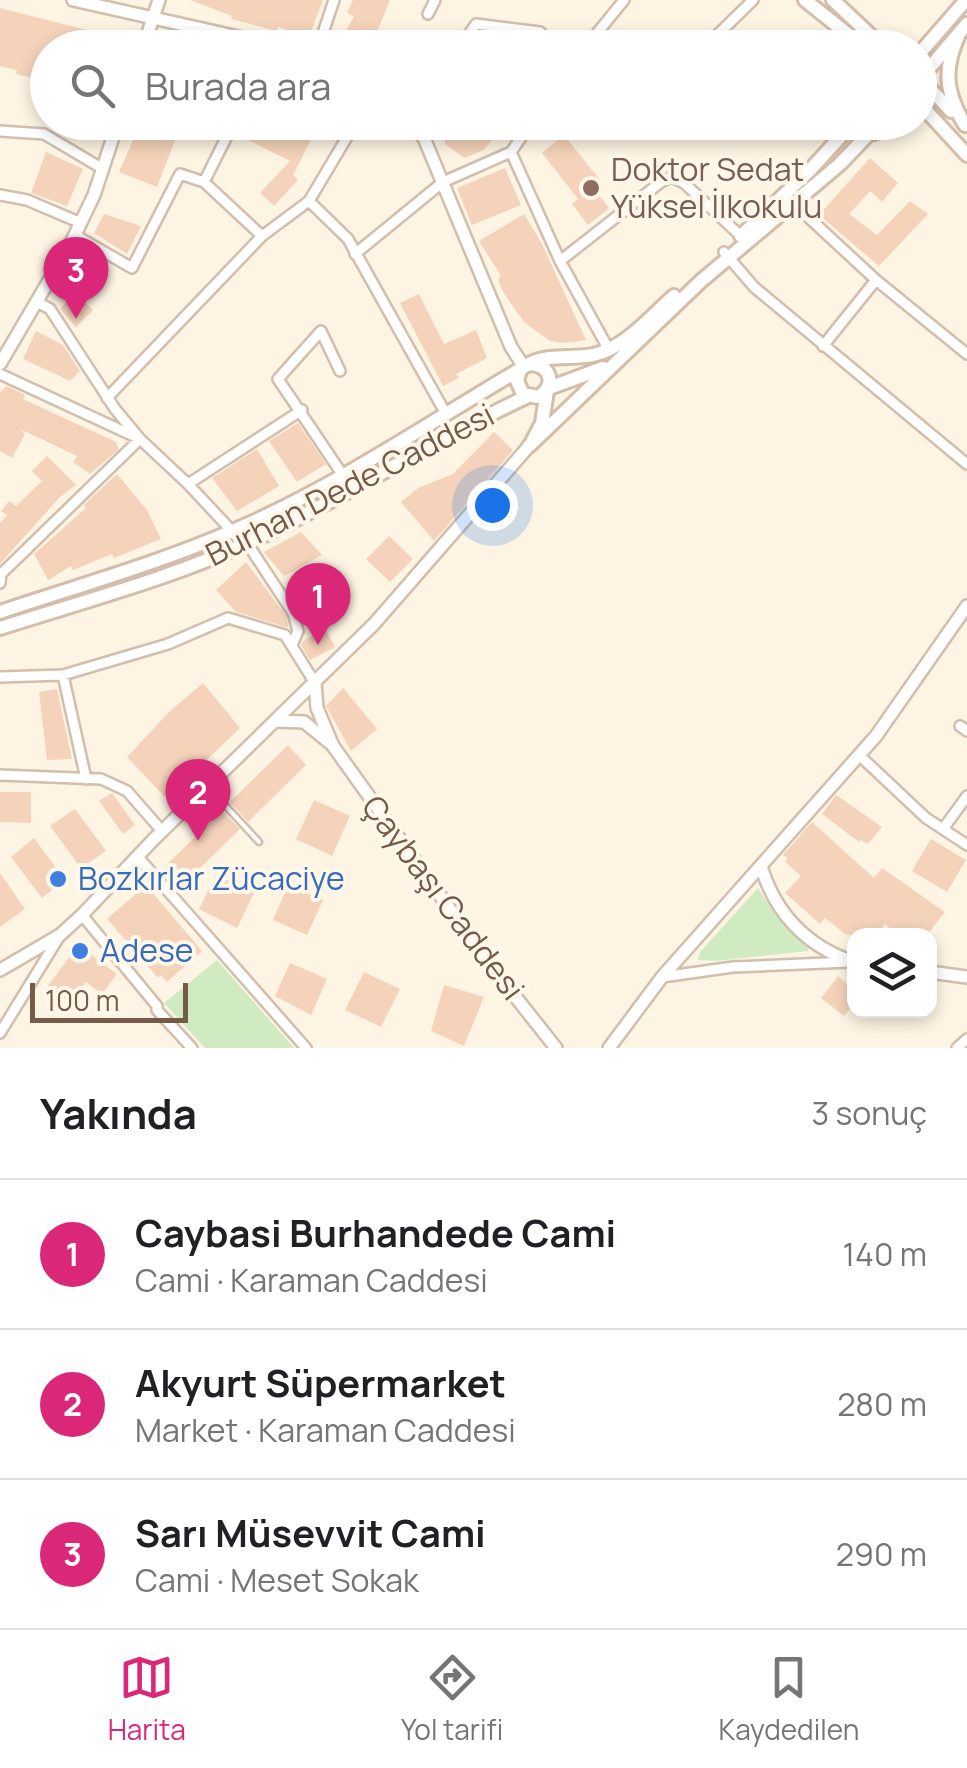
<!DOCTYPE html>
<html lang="tr">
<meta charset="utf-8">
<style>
body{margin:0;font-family:Manrope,sans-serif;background:#f6f6f6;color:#202124}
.controls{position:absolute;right:30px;bottom:30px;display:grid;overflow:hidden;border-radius:20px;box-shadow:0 5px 15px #0003}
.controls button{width:90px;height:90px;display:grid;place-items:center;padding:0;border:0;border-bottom:2px solid #e0e0e0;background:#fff;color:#202124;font:50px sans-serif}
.scale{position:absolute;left:30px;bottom:25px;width:158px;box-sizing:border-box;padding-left:10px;border:5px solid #765a48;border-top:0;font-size:28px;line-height:35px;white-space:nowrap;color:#765a48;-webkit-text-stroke:8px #fff8ea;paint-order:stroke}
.you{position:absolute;left:492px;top:505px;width:35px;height:35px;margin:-25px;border:8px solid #fff;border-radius:50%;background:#1a73e8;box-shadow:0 0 0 15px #1a73e833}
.badge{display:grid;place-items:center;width:65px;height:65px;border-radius:50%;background:#db2777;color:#fff;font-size:32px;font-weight:700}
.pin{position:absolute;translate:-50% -82px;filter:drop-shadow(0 2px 5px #0008)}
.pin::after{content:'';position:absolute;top:52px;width:35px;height:30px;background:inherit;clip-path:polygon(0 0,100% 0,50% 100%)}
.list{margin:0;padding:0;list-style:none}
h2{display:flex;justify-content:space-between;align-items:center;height:130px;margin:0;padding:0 40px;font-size:42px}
h2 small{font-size:32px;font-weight:400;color:#757577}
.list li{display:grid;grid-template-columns:65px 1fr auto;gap:30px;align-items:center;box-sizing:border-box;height:150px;padding:0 40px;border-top:2px solid #e0e0e0}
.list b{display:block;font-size:38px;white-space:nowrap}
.list p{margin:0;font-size:32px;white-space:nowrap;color:#757577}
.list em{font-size:32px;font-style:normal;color:#757577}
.icon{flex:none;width:55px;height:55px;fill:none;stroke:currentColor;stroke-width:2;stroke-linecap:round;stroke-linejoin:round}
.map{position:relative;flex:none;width:967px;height:1048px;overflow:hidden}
.search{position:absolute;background:#fff;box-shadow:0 5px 15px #0003;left:30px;right:30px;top:30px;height:110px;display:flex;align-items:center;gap:25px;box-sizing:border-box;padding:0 35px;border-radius:55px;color:#757577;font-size:38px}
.sheet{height:580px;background:#fff}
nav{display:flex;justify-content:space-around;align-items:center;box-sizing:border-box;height:140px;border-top:2px solid #e0e0e0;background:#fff;font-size:28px;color:#757577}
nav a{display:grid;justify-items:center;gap:5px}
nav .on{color:#db2777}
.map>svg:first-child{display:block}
</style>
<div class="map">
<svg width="967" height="1048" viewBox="0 0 967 1048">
<rect width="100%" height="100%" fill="#fdf4e3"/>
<!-- green -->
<path fill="#d0ebc1" d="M758,888L778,918L809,945L808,951L716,961L698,960L700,952Z
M217,960L294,1048H205L164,1003Z"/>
<!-- building -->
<path fill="#f4d3ba" d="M190,0H323L309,37L278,27L277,31L231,19L232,16Z
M353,0H390L376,34L400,48H337L354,16L347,13Z
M0,8L118,38L116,48H48V82L16,74L17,70L0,66Z
M141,122H182L157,187L119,172Z
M250,122H289L314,134L293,175L298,180L274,206L260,193L290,161L242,137Z
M459,122H506L484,150L464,158L444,143Z
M564,135L600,180L592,186L609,208L588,225L572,204L578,199L542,153Z
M46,152L83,169L67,206L31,193Z
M870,158L898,183L882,202L870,191L849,214L877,235L910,201L928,214L879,266L819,215Z
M505,168L521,205L472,225L457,188Z
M104,214L141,226L127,254L94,233Z
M524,214L542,244L586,340L566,343L550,341L524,322L503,292L498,279L501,276L479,241Z
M75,293L93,310L76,327L60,309Z
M419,294L444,344L476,330L487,358L456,374L459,378L443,386L400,303Z
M36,331L63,345L80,371L70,381L23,359Z
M7,386L25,395L23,399L116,442L119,449L90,474L73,462L77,456L20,429L25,434L12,458L0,451V392Z
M298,423L326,464L297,482L269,441Z
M494,432L513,450L434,541L401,502L418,488L453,474Z
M257,449L279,486L237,511L212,478Z
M47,456L76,485L59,498L0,564V523L7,515L1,511L9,501L16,506L42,481L32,471Z
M117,474L147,510L161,539L114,558L112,554L73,570L71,566L48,580L34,554L86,508L84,505Z
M301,532L322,555L284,576L264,552Z
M389,536L413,559L390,582L366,559Z
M246,562L286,616L289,628L236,612L216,590Z
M325,628L335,647L310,660L301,645L303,641Z
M203,683L240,728L169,796H164L127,757L169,712Z
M343,688L377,729L351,751L326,706Z
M57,689L72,759L47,760L39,692Z
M288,745L306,765L248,822L230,802Z
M0,792H31V823L0,822Z
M112,793L135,825L123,834L99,801Z
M836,795L882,827L868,844L860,840L859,842L822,814Z
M314,800L350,816L332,856L296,839Z
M75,809L106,851L81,868L50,826Z
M222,811L240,829L183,885L165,866Z
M812,822L874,878L882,868L945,912L926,936H899L885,924L876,936L862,932L854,936L845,934L825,918L820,924L785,893L801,876L785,862L788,858L783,855Z
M34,838L65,880L42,898L11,857Z
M931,839L966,860L947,892L912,871Z
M0,873L25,909L0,927Z
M216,875L254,893L237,928L199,909Z
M146,885L202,951L167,982L161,975L158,978L107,919Z
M288,885L323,900L307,935L273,920Z
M78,945L117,974L102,994L86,982L70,1002L48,986Z
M290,963L327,979L311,1015L275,996Z
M364,972L400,989L381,1027L345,1010Z
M838,976L854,990V1004L844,1016L821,998Z
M444,985L484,997L464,1046L431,1031Z"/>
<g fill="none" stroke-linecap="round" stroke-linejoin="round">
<defs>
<path id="service" d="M211,790L259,842"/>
<path id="minor" d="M428,14L435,0
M318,48L334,0
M459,48L476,24L540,32L557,48
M585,48L624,0
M704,48L753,0
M532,122L511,152L560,261L609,350
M0,131L44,134L103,169
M204,182L262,236
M0,195L27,200L81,223
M309,201L348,239L446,414
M794,204L876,280L967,354
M75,235L132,268L180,174L204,182L234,122
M724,252L754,287L967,464
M355,254L443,182L511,152
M560,261L661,182L671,177L684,183L744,239
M37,302L50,309L115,409L140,439L188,484L232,531
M823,346L876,280
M340,371L321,331L278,379L342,474
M0,374L140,439L1,574L0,583
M107,398L262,236L309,201L356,122
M188,484L302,410
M247,543L293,613L298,631L292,645
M63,675L86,779
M0,677L63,675L168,644L228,618L285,635L315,683
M960,726L967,731
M859,755L926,818L967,845
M0,775L101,779L127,791L162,831
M943,829L967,796
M138,857L306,1048
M82,915L157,1006V1010L192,1048
M662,977L733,967L848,962
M0,1033L59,937
M957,1048L967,1039"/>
<path id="tertiary" d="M73,0L287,48
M143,48L159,0
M409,122L424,138L511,347L524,367
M0,364L71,243L94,195L118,122
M315,683L317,708L333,746L487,961L556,1048
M276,721L304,722L330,743
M761,866C775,913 807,947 854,962
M0,970L60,935L82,915L154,839L374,624L529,446
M930,972L967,977
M609,1048L662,977L876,736L967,606"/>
<path id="secondary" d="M805,0L865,48
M833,0L884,48
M959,34C943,69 945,92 965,125
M920,53L966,0
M920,78L951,111
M920,79L967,24
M920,104L967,155
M874,133L898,122
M741,236L811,169L854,122
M531,363C551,354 572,359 593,355C625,348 650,317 674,296
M549,388L603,368
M533,440L542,423L547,391
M529,446L701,281L840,164L880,122
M0,612C77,586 156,564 230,532C335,488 431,421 529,364C551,364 557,386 538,397L523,394L517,381L520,370
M0,628C84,601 172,578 252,541C346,497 434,440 528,396"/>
</defs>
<!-- service casing -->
<use href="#service" stroke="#d1beac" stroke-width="9"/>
<!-- minor casing -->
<use href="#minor" stroke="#d1beac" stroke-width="14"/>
<!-- tertiary casing -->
<use href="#tertiary" stroke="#d1beac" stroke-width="16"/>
<!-- secondary casing -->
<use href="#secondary" stroke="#d4bea9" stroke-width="18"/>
<!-- service -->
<use href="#service" stroke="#fff" stroke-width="4"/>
<!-- minor -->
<use href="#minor" stroke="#fff" stroke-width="9"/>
<!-- tertiary -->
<use href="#tertiary" stroke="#fff" stroke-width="11"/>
<!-- secondary -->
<use href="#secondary" stroke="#fff" stroke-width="12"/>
</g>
<!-- markers -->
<circle fill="#8d6e63" stroke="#fff8ea" stroke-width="4" cx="591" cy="188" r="10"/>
<g fill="#3f7fe0" stroke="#fff8ea" stroke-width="4">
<circle cx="58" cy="879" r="10"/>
<circle cx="80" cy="951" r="10"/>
</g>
<g text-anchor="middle" stroke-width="8" stroke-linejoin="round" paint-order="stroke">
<!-- education labels -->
<g font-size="32" fill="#785e54" stroke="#fff8ea" text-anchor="start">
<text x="611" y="181">Doktor Sedat<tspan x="611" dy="37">Yüksel İlkokulu</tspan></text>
</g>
<!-- street labels -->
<g font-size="32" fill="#765a48" stroke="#fff8ea">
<text transform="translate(350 485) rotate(-27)" y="11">Burhan Dede Caddesi</text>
<text transform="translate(443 898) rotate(53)" y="11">Çaybaşı Caddesi</text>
</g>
<!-- shop labels -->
<g font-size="32" fill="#366cbe" stroke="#fff8ea" text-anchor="start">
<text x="78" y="890">Bozkırlar Zücaciye</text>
<text x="100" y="962">Adese</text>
</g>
</g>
</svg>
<div class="controls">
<button><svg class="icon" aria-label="layers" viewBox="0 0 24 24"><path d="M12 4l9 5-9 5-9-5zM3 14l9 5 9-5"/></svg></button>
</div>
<div class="scale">100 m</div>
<div class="you"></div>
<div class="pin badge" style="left:318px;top:645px">1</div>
<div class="pin badge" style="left:198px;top:841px">2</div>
<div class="pin badge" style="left:76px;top:319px">3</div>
<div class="search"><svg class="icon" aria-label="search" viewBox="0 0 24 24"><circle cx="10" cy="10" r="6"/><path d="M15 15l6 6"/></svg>Burada ara</div>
</div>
<section class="sheet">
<h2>Yakında<small>3 sonuç</small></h2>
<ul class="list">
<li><span class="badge">1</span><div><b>Caybasi Burhandede Cami</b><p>Cami · Karaman Caddesi</p></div><em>140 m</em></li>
<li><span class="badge">2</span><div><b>Akyurt Süpermarket</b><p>Market · Karaman Caddesi</p></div><em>280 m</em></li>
<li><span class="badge">3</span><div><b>Sarı Müsevvit Cami</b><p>Cami · Meset Sokak</p></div><em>290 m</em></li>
</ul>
</section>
<nav>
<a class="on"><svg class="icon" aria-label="map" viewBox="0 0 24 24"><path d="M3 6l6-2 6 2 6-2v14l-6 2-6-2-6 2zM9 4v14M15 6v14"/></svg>Harita</a>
<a><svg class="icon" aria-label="directions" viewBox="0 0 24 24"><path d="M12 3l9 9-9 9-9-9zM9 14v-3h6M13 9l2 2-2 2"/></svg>Yol tarifi</a>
<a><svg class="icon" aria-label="saved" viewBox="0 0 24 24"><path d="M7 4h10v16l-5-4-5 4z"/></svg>Kaydedilen</a>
</nav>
